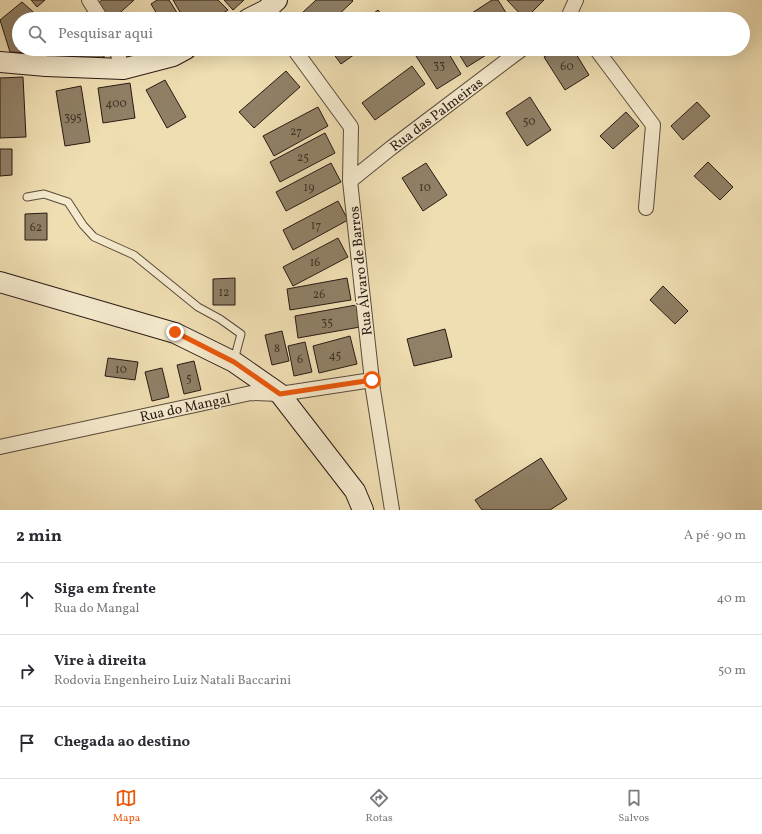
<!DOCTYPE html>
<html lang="pt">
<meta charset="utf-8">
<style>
body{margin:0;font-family:Vollkorn,serif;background:#f7f7f7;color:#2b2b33}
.stop{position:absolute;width:12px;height:12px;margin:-9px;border:3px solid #ea580c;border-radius:50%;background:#fff}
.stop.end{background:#ea580c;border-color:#fff;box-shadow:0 1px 4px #0008}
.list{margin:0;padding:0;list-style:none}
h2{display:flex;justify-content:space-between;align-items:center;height:52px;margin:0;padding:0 16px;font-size:17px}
h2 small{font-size:13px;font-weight:400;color:#7c7c81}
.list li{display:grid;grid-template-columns:26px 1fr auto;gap:12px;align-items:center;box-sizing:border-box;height:72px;padding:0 16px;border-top:1px solid #e1e1e2}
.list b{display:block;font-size:15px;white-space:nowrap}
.list p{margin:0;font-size:13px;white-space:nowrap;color:#7c7c81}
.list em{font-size:13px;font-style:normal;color:#7c7c81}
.icon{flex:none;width:22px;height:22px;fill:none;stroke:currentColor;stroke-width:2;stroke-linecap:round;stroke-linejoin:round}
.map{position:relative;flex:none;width:762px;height:510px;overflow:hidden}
.search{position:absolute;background:#fff;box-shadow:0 4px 16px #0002;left:12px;right:12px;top:12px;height:44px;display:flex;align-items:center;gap:10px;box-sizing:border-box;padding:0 14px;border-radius:22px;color:#7c7c81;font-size:15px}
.sheet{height:268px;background:#fff}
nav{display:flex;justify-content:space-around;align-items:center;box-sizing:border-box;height:56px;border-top:1px solid #e1e1e2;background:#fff;font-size:11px;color:#7c7c81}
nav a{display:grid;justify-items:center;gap:2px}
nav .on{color:#ea580c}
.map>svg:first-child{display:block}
</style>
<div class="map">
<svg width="762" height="510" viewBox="0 0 762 510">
<rect width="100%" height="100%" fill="#efdeb2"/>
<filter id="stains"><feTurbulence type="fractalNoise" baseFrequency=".005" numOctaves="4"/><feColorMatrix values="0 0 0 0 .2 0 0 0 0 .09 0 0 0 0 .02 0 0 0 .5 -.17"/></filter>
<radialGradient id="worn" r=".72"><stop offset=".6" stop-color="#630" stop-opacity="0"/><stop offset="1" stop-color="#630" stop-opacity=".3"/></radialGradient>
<!-- building -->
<path fill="#908066" stroke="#291a14" d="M31,0H45L37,7Z
M102,0H134L113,19H110L97,4Z
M157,0H169L181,19H160L151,4Z
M173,0H218L228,10L213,19H184Z
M224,0H244L233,10Z
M316,0H352L353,1L334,19H308L302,13Z
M492,0H498L510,19H476L472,13Z
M507,0H544L525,19Z
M22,2L39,17V19H19V49H32L31,53L10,52L0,20Z
M378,10L385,19H366Z
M39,49H53V56H38Z
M59,49H80L81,60H59Z
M82,49H104V60L83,61Z
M122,49H142L125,57Z
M330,49H362L341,64Z
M428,49H446L461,74L437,89L416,56Z
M456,49H490L491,52L467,67Z
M557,49H573L589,75L565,90L544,57Z
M412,66L425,84L375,120L362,103Z
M286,71L300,87L254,128L239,112Z
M23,77L26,137L0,138V78Z
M165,80L186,117L167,128L146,90Z
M130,83L135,118L103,123L98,88Z
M81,86L90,142L65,146L56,91Z
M530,97L551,130L527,146L506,113Z
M697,102L710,116L683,140L671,126Z
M318,107L328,126L274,156L263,136Z
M626,112L639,126L613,149L600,136Z
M325,133L335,153L280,182L270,162Z
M0,149H12V175L0,176Z
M708,162L733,187L720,200L694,176Z
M331,163L341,182L286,211L276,192Z
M426,163L447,195L423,211L402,178Z
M338,201L348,220L293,250L283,230Z
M47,213V240H25V214Z
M338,238L348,257L293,286L283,267Z
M235,278V305H213V279Z
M347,278L351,300L290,310L287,289Z
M663,286L688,311L675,324L650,300Z
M356,305L360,327L298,338L295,316Z
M445,329L452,357L414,366L407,339Z
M282,331L289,361L272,365L265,335Z
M350,336L357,364L319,373L313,346Z
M305,342L312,372L294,376L288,346Z
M108,358L138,362L135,380L105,376Z
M194,361L201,390L184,394L177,365Z
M162,368L169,397L152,401L145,372Z
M541,458L567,499L550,510H482L475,500Z"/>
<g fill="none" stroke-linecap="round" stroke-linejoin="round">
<defs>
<path id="lane" d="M27,197L44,194L68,202L83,225L94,237L134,255L198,307L220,319L241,334L234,360"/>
<path id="street" d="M89,0L101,19
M574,19L570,13L576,0
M116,49L123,69
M294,49L351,127L350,181L373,390L392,510
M596,49L653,125L646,208
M350,181L391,148L522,49
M0,447L251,393L280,394L372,380"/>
<path id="secondary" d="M248,19L266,10L277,0
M0,62L46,66L123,69L173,56L186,49
M0,282L175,333L234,362L280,394L355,491L363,510"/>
</defs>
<!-- lane casing -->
<use href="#lane" stroke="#5a4b3c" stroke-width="9"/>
<!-- street casing -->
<use href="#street" stroke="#5a4b3c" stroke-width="16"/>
<!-- secondary casing -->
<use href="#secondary" stroke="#291a14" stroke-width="22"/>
<!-- lane -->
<use href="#lane" stroke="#f5eacd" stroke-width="7"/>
<!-- street -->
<use href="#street" stroke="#f5eacd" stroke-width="14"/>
<!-- secondary -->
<use href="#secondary" stroke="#f5eacd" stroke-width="20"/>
</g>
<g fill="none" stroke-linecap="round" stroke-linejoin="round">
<!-- route -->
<path stroke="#ea580c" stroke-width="5" d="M175,332L234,362L280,394L372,380"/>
</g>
<g text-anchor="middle" stroke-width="3" stroke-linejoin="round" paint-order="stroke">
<!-- number labels -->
<g font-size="12" fill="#433428">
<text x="439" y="69">33</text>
<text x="567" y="70">60</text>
<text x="116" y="107">400</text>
<text x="73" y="121">395</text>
<text x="529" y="125">50</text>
<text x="296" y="135">27</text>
<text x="303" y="161">25</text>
<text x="309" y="191">19</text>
<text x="425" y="191">10</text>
<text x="316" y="229">17</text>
<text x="36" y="231">62</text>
<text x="315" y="266">16</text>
<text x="224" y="296">12</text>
<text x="319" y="298">26</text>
<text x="327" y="326">35</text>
<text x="277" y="352">8</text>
<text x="335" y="359">45</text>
<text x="300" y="363">6</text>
<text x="121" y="373">10</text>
<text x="189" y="382">5</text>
</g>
<!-- street labels -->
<g font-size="14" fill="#291a14" stroke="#f5eacd">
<text transform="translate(436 114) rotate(-37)" y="5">Rua das Palmeiras</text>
<text transform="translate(360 271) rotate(-96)" y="5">Rua Álvaro de Barros</text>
<text transform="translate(185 407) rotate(-12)" y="5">Rua do Mangal</text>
</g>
</g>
<rect width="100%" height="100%" filter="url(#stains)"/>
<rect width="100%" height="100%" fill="url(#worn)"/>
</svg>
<div class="stop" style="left:372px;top:380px"></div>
<div class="stop end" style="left:175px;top:332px"></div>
<div class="search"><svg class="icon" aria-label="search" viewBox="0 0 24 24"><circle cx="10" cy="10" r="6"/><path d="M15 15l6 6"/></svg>Pesquisar aqui</div>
</div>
<section class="sheet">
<h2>2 min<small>A pé · 90 m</small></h2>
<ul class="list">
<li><svg class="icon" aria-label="ahead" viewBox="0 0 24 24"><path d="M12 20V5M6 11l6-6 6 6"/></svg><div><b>Siga em frente</b><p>Rua do Mangal</p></div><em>40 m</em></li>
<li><svg class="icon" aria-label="right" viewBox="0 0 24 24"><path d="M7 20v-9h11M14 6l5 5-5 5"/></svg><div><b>Vire à direita</b><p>Rodovia Engenheiro Luiz Natali Baccarini</p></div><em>50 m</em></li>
<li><svg class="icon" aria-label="arrive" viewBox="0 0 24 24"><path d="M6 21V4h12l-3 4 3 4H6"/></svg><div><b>Chegada ao destino</b></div></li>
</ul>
</section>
<nav>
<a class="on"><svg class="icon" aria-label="map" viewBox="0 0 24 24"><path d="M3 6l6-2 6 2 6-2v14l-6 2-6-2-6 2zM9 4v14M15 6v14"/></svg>Mapa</a>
<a><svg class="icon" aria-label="directions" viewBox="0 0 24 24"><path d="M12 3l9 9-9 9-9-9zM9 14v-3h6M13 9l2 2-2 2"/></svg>Rotas</a>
<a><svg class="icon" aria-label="saved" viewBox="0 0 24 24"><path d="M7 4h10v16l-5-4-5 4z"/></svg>Salvos</a>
</nav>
